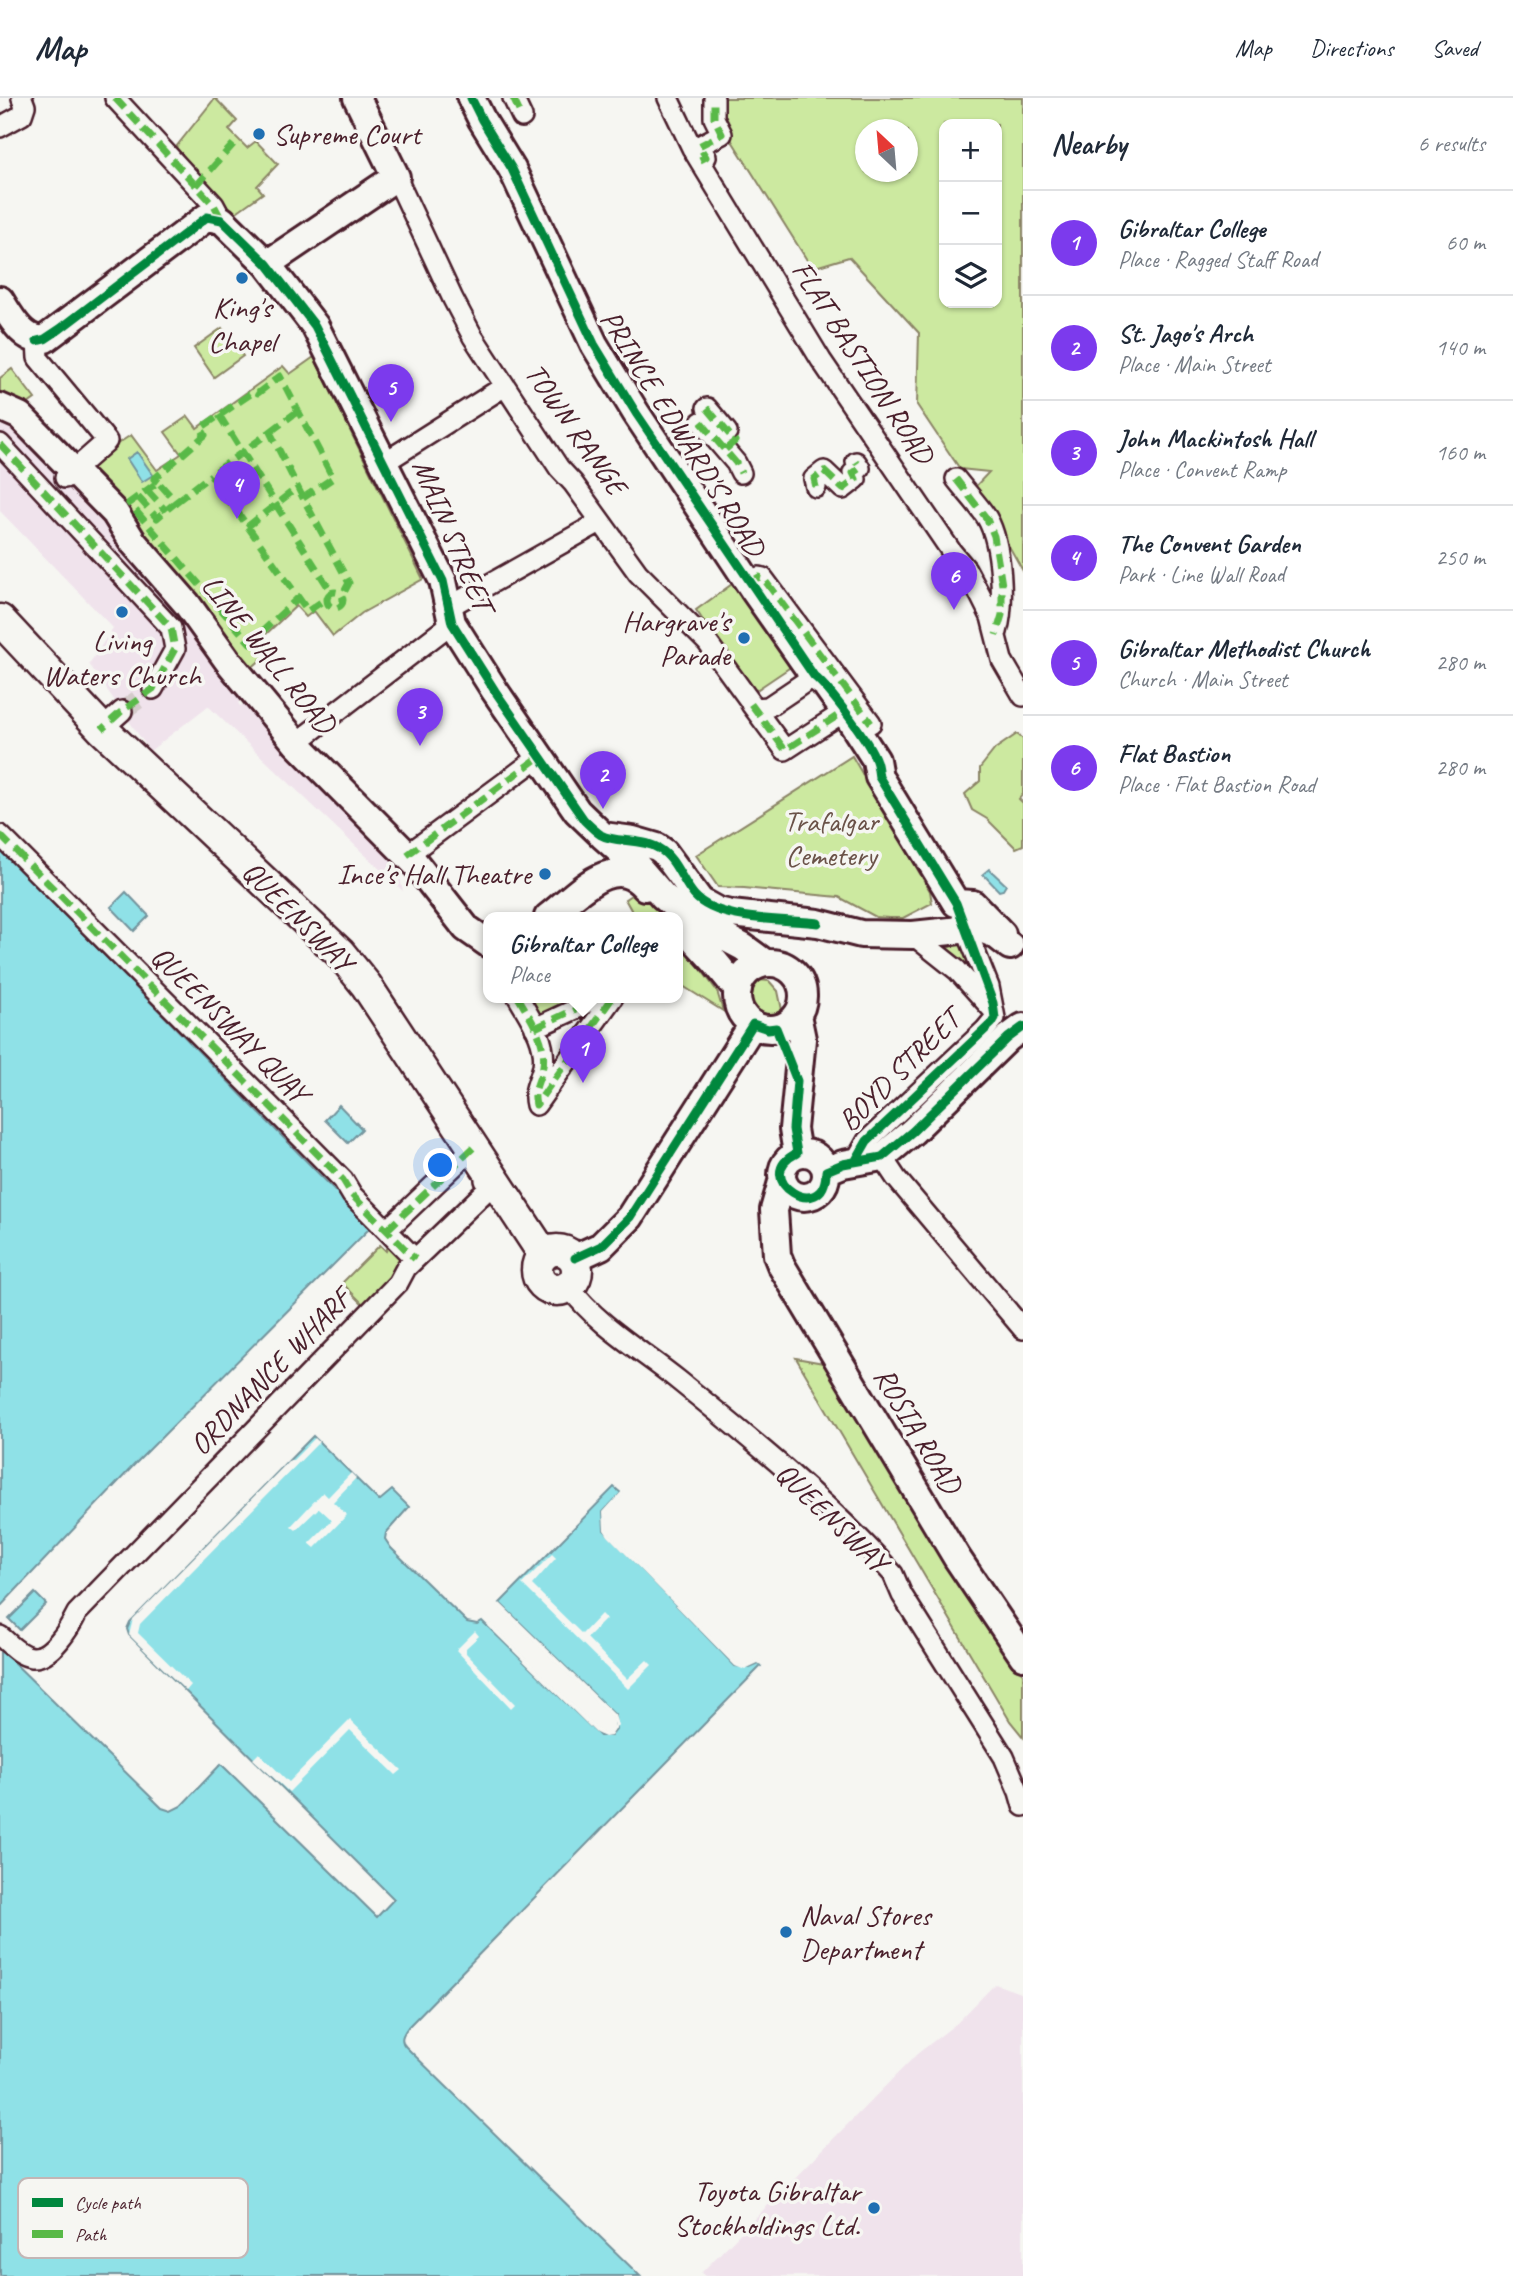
<!DOCTYPE html>
<meta charset="utf-8">
<style>
body{margin:0;font-family:Caveat,sans-serif;background:#f2f2f3;color:#1f2937}
.controls{position:absolute;right:21px;top:21px;display:grid;overflow:hidden;border-radius:14px;box-shadow:0 2px 5px #0004}
.controls button{width:63px;height:63px;display:grid;place-items:center;padding:0;border:0;border-bottom:2px solid #e0e1e3;background:#fff;color:#1f2937;font:35px sans-serif}
.compass{position:absolute;left:855px;top:21px;width:63px;height:63px;border-radius:50%;background:#fff;box-shadow:0 2px 5px #0004;rotate:334deg}
.you{position:absolute;left:441px;top:1068px;width:24px;height:24px;margin:-18px;border:5px solid #fff;border-radius:50%;background:#1a73e8;box-shadow:0 0 0 10px #1a73e833}
.badge{display:grid;place-items:center;width:46px;height:46px;border-radius:50%;background:#7c3aed;color:#fff;font-size:23px;font-weight:700}
.pin{position:absolute;translate:-50% -58px;filter:drop-shadow(0 2px 4px #0008)}
.pin::after{content:'';position:absolute;top:37px;width:24px;height:21px;background:inherit;clip-path:polygon(0 0,100% 0,50% 100%)}
.popup{position:absolute;left:483px;top:814px;width:200px;height:91px;box-sizing:border-box;display:grid;place-content:center;border-radius:14px;background:#fff;filter:drop-shadow(0 2px 5px #0005);font-size:23px;white-space:nowrap;color:#747a83}
.popup b{font-size:26px;color:#1f2937}
.popup::after{content:'';position:absolute;left:50%;top:100%;margin-left:-14px;border:14px solid transparent;border-top-color:#fff}
.list{margin:0;padding:0;list-style:none}
h2{display:flex;justify-content:space-between;align-items:center;height:91px;margin:0;padding:0 28px;font-size:30px}
h2 small{font-size:23px;font-weight:400;color:#747a83}
.list li{display:grid;grid-template-columns:46px 1fr auto;gap:21px;align-items:center;box-sizing:border-box;height:105px;padding:0 28px;border-top:2px solid #e0e1e3}
.list b{display:block;font-size:26px;white-space:nowrap}
.list p{margin:0;font-size:23px;white-space:nowrap;color:#747a83}
.list em{font-size:23px;font-style:normal;color:#747a83}
.icon{flex:none;width:38px;height:38px;fill:none;stroke:currentColor;stroke-width:2;stroke-linecap:round;stroke-linejoin:round}
.map{position:relative;flex:none;width:1023px;height:2178px;overflow:hidden}
header{display:flex;align-items:center;gap:42px;box-sizing:border-box;height:98px;padding:0 35px;background:#fff;border-bottom:2px solid #e0e1e3}
header strong{font-size:33px}
nav{display:flex;gap:38px;margin-inline-start:auto;font-size:24px}
main{display:flex}
aside{flex:1;background:#fff}
.map>svg:first-child{display:block}
</style>
<header>
<strong>Map</strong>
<nav><a>Map</a><a>Directions</a><a>Saved</a></nav>
</header>
<main>
<div class="map">
<svg width="1023" height="2178" viewBox="0 0 1023 2178">
<rect width="100%" height="100%" fill="#f6f6f2"/>
<filter id="ink" filterUnits="userSpaceOnUse"><feTurbulence type="fractalNoise" baseFrequency=".0143" numOctaves="2"/><feDisplacementMap in="SourceGraphic" scale="14" xChannelSelector="R" yChannelSelector="G"/><feConvolveMatrix kernelMatrix="1 2 1 2 8 2 1 2 1" color-interpolation-filters="sRGB"/></filter>
<g filter="url(#ink)">
<!-- built -->
<path fill="#f0e3ec" d="M0,318L10,324L110,420L246,598L238,605L240,608L244,606L394,753L403,793L208,608L150,653L89,566L113,530L0,413Z
M995,1886L1023,1896V2178H705L701,2175L917,1956L957,1925Z"/>
<!-- green -->
<path fill="#cce9a0" stroke="#8b8466" stroke-width="2" fill-rule="evenodd" d="M215,0L237,23L229,32L247,50L256,43L278,66L257,88L263,95L231,118L176,49Z
M717,0H1023V473L992,418L972,392L989,374L960,371L917,307L919,235L849,159L812,170L717,19ZM944,26H997V205H944ZM866,32H908V74H866Z
M222,230L243,258L214,279L194,250Z
M314,259L423,481L362,515L333,538L314,513L306,519L296,508L264,538L274,550L248,573L90,376C91,358 117,347 131,337L157,372L181,356L165,334L188,318L197,330L283,268L290,276Z
M12,271L35,301L25,308L0,294V280Z
M735,484L792,568L752,595L696,512Z
M1017,636L1023,641V696L1019,701L1023,705V747L1016,750L987,721L972,712L965,696L980,683V670L995,651Z
M852,658L930,793L932,805L903,820H889L876,819L839,799L744,790L718,789L696,757Z
M642,790L663,819H635L625,801Z
M678,840L717,893L723,913L678,885Z
M964,845L977,875L973,877L946,850Z
M759,882L769,883L778,893L782,912L774,920C755,919 744,895 759,882Z
M525,899H585L575,905L536,918Z
M390,1144L404,1158L398,1165L394,1178L365,1208L342,1185L380,1147L386,1153Z
M796,1260L823,1265L917,1420L1023,1576V1639L1010,1623Z"/>
<!-- water -->
<path fill="#8fe1e7" stroke="#73939c" stroke-width="2" d="M137,354L153,377L142,384L127,361Z
M0,751L371,1129L135,1366L0,1509Z
M989,771L1006,787L1003,792L999,793L983,776Z
M126,794L149,818L134,833L111,809Z
M339,1007L362,1031L348,1045L325,1022Z
M313,1338L379,1403L392,1392L409,1409L386,1435L385,1441L391,1450L467,1524L477,1526L482,1523L600,1638H611L616,1632L615,1617L500,1505L614,1389L621,1395L603,1414L604,1432L735,1568L750,1570L759,1566L761,1568L408,1929C403,1936 399,1942 406,1949L640,2178H0V1551L162,1710L171,1713L181,1708L221,1666L377,1819L394,1801L129,1537L127,1531L130,1524Z
M35,1495L46,1506L20,1532L9,1521Z"/>
<!-- pier -->
<path fill="#f6f6f2" d="M315,1340L319,1344L140,1526L138,1535L191,1587L186,1593L129,1537L133,1521L290,1362L292,1363Z
M351,1375L356,1380L333,1404L347,1417L315,1450L309,1445L332,1422L319,1410L296,1432L291,1428L323,1394L328,1399Z
M623,1392V1397L606,1415L607,1431L610,1436L737,1566L745,1568L759,1562L764,1566L761,1568L758,1566L745,1572L735,1568L608,1438L604,1432L603,1414Z
M552,1456L556,1460L532,1487L582,1536L601,1516L606,1521L587,1540L627,1581L647,1562L652,1567L628,1591L522,1486Z
M500,1505L615,1617L618,1627L611,1638L605,1639L596,1635L488,1528L490,1526L598,1632L605,1636L613,1630L615,1627L612,1619L498,1508Z
M475,1533L479,1538L466,1550V1555L515,1606L511,1610L456,1552Z
M350,1622L402,1672L396,1677L350,1632L289,1694L253,1661L259,1655L289,1684Z"/>
<g fill="none" stroke-linecap="round" stroke-linejoin="round">
<!-- street-tunnel -->
<path stroke="#d4cbca" stroke-width="19" stroke-dasharray="19 10" stroke-linecap="butt" d="M122,613L153,591"/>
<defs>
<path id="street" d="M115,0L214,107L222,122
M513,0L522,19
M668,0L692,50L821,262L951,453L966,471L980,497L991,519L1002,562L1023,598
M0,29L22,17L25,8L22,0
M701,62L706,59L699,48L722,36L714,20V0
M396,79L453,201L473,239L559,370L573,385L638,475L707,544L755,610L768,609L814,578
M37,243L38,260L107,343L65,380
M707,310L727,334
M701,324L736,365L741,375
M0,346L171,530L175,551L153,591
M385,364L505,288
M956,381C966,394 978,406 987,420C1002,446 1005,506 997,534
M816,389L814,381L824,373L843,391L856,381L853,375L860,370L856,364
M749,485L759,479L763,480L871,625
M447,510L600,424
M751,606L785,652L856,606
M102,631L122,613
M296,645L452,525
M0,737L272,1010L343,1082L352,1097L415,1161
M407,757L539,659
M913,837L957,872L992,911
M518,899C530,920 547,943 543,968C540,983 532,992 536,1007L613,899
M535,930L578,910L596,899
M882,1059L896,1080L1023,1231
M855,1064L867,1043L985,932L995,920L989,889L962,821
M387,1132L473,1050
M569,1189C597,1227 642,1253 678,1282C751,1341 831,1406 893,1476L902,1497L1004,1659L1019,1694L1023,1708
M0,1538C9,1545 19,1558 32,1559C51,1561 70,1529 77,1515L398,1185L406,1170L489,1090L485,1082L486,1073"/>
<path id="secondary" d="M471,0L482,22L512,71L594,246L636,315L753,491L814,578L825,586L845,614L876,662L879,679L956,805L973,806L1002,836
M267,166L396,79L357,0
M0,202C10,218 24,245 45,241L207,119L222,122L267,166L315,228L443,483L452,525L495,593L577,713L603,738L633,742L657,749L664,754L700,803L718,813L731,816L818,825L861,836L913,837L979,830L996,837L1010,848
M0,309L20,318L115,415L133,444L187,506L228,563L296,645L415,765L466,830L489,846
M603,738L637,768L663,798L688,820L743,849L765,865
M548,819C576,798 613,752 645,789
M679,825L715,864L738,892
M737 898a33 33 0 1 1 66 0a33 33 0 1 1-66 0Z
M782 1077a22 22 0 1 1 44 0a22 22 0 1 1-44 0Z
M797,1055L793,1031L802,941L797,917
M826,1073L843,1066L882,1059L913,1033L1008,940L1023,929
M782,1084L774,1112L777,1157L781,1167L957,1460L1023,1558
M575,1160L601,1148L630,1119L753,926"/>
<path id="primary" d="M0,522L102,631L340,855L366,887L544,1157
M537 1172a20 20 0 1 1 40 0a20 20 0 1 1-40 0Z"/>
</defs>
<!-- street casing -->
<use href="#street" stroke="#4a1f2b" stroke-width="24"/>
<!-- secondary casing -->
<use href="#secondary" stroke="#4a1f2b" stroke-width="32"/>
<!-- primary casing -->
<use href="#primary" stroke="#4a1f2b" stroke-width="35"/>
<!-- street -->
<use href="#street" stroke="#f6f6f2" stroke-width="19"/>
<!-- secondary -->
<use href="#secondary" stroke="#f6f6f2" stroke-width="26"/>
<!-- primary -->
<use href="#primary" stroke="#f6f6f2" stroke-width="30"/>
<!-- quiet -->
<path stroke="#58b947" stroke-width="7" stroke-dasharray="14 7" stroke-linecap="butt" d="M115,0L214,107L222,122
M513,0L522,19
M700,62L706,59L699,48L722,36L714,20V0
M196,88L238,41
M707,310L735,343L725,352
M219,317L332,495
M701,324L736,365L741,375
M270,334L298,313
M0,346L171,530L175,551L153,591L122,613L102,631
M956,381L987,421L994,438L1002,487V517L996,537
M158,384L154,381L205,337L201,330L255,293L258,295L280,278L333,380L303,400L349,485L342,498
M816,389L814,381L824,373L843,391L856,381L853,375L860,370L856,364
M147,392L166,413
M138,399L157,420L176,404L158,384L129,405L250,545L298,500
M303,400L270,334L211,377L308,513L327,500
M176,404L211,377
M247,429L298,389
M749,485L759,479L763,480L871,625
M327 502a8 8 0 1 1 16 0a8 8 0 1 1-16 0Z
M751,606L785,652L848,611
M0,737L272,1010L343,1082L352,1097L415,1161
M407,757L539,659
M518,899C530,920 547,943 543,968C540,983 532,992 536,1007L613,899
M535,930L578,910L596,899
M387,1132L473,1050"/>
<defs>
<path id="cycleway" d="M471,0L482,22L512,71L594,246L636,315L814,578C829,590 870,644 876,663C878,668 878,674 879,679L956,805L993,905L995,920L992,925L867,1043L855,1064
M37,243L45,241L60,231L207,119L222,122L267,166L315,228L443,483L452,525L495,593L584,722C589,727 595,733 601,737C614,745 641,740 658,750C676,760 681,782 694,797C717,824 785,821 818,825
M575,1160L601,1148L630,1119L753,926L768,931L776,930L797,983L793,1031L797,1055C747,1080 826,1129 826,1073L843,1066L882,1059L913,1033L1008,940L1023,929"/>
</defs>
<!-- cycleway casing -->
<use href="#cycleway" stroke="#f6f6f2" stroke-width="13"/>
<!-- cycleway -->
<use href="#cycleway" stroke="#00873e" stroke-width="9"/>
</g>
</g>
<!-- markers -->
<g fill="#1f6fb2" stroke="#f6f6f2" stroke-width="2.5">
<circle cx="259" cy="36" r="7"/>
<circle cx="242" cy="180" r="7"/>
<circle cx="122" cy="514" r="7"/>
<circle cx="744" cy="540" r="7"/>
<circle cx="545" cy="776" r="7"/>
<circle cx="786" cy="1834" r="7"/>
<circle cx="874" cy="2110" r="7"/>
</g>
<g text-anchor="middle" stroke-width="7" stroke-linejoin="round" paint-order="stroke">
<!-- poi labels -->
<g font-size="30" fill="#4a1f2b" stroke="#f6f6f2" text-anchor="end">
<text x="273" y="46" text-anchor="start">Supreme Court</text>
<text x="242" y="219" text-anchor="middle">King's<tspan x="242" dy="34">Chapel</tspan></text>
<text x="730" y="533">Hargrave's<tspan x="730" dy="34">Parade</tspan></text>
<text x="122" y="553" text-anchor="middle">Living<tspan x="122" dy="34">Waters Church</tspan></text>
<text x="531" y="786">Ince's Hall Theatre</text>
<text x="800" y="1827" text-anchor="start">Naval Stores<tspan x="800" dy="34">Department</tspan></text>
<text x="860" y="2103">Toyota Gibraltar<tspan x="860" dy="34">Stockholdings Ltd.</tspan></text>
</g>
<!-- street labels -->
<g font-size="30" fill="#4a1f2b" stroke="#f6f6f2">
<text transform="translate(863 264) rotate(57)" y="10">FLAT BASTION ROAD</text>
<text transform="translate(576 331) rotate(55)" y="10">TOWN RANGE</text>
<text transform="translate(683 335) rotate(58)" y="10">PRINCE EDWARD'S ROAD</text>
<text transform="translate(453 437) rotate(67)" y="10">MAIN STREET</text>
<text transform="translate(269 556) rotate(51)" y="10">LINE WALL ROAD</text>
<text transform="translate(298 818) rotate(45)" y="10">QUEENSWAY</text>
<text transform="translate(230 926) rotate(45)" y="10">QUEENSWAY QUAY</text>
<text transform="translate(899 972) rotate(-45)" y="10">BOYD STREET</text>
<text transform="translate(270 1274) rotate(-46)" y="10">ORDNANCE WHARF</text>
<text transform="translate(918 1332) rotate(59)" y="10">ROSIA ROAD</text>
<text transform="translate(832 1419) rotate(44)" y="10">QUEENSWAY</text>
</g>
<!-- park labels -->
<g font-size="30" fill="#6a5248" stroke="#f6f6f2">
<text x="831" y="733">Trafalgar<tspan x="831" dy="34">Cemetery</tspan></text>
</g>
</g>
<!-- legend -->
<rect x="18" y="2080" width="230" height="80" rx="10" fill="#f6f6f2" stroke="#c2b6b6" stroke-width="2"/>
<rect x="32" y="2100" width="31" height="9" fill="#00873e"/>
<rect x="32" y="2132" width="31" height="8" fill="#58b947"/>
<g font-size="19" fill="#4a1f2b">
<text x="75" y="2111">Cycle path</text>
<text x="75" y="2143">Path</text>
</g>
</svg>
<div class="controls">
<button>+</button>
<button>−</button>
<button><svg class="icon" aria-label="layers" viewBox="0 0 24 24"><path d="M12 4l9 5-9 5-9-5zM3 14l9 5 9-5"/></svg></button>
</div>
<svg class="compass" viewBox="-18 -18 36 36"><path d="M0-13l5 13h-10z" fill="#e53935"/><path d="M0 13l5-13h-10z" fill="#747a83"/></svg>
<div class="you"></div>
<div class="pin badge" style="left:583px;top:985px">1</div>
<div class="popup"><b>Gibraltar College</b>Place</div>
<div class="pin badge" style="left:603px;top:711px">2</div>
<div class="pin badge" style="left:420px;top:648px">3</div>
<div class="pin badge" style="left:237px;top:421px">4</div>
<div class="pin badge" style="left:391px;top:324px">5</div>
<div class="pin badge" style="left:954px;top:512px">6</div>
</div>
<aside>
<h2>Nearby<small>6 results</small></h2>
<ul class="list">
<li><span class="badge">1</span><div><b>Gibraltar College</b><p>Place · Ragged Staff Road</p></div><em>60 m</em></li>
<li><span class="badge">2</span><div><b>St. Jago's Arch</b><p>Place · Main Street</p></div><em>140 m</em></li>
<li><span class="badge">3</span><div><b>John Mackintosh Hall</b><p>Place · Convent Ramp</p></div><em>160 m</em></li>
<li><span class="badge">4</span><div><b>The Convent Garden</b><p>Park · Line Wall Road</p></div><em>250 m</em></li>
<li><span class="badge">5</span><div><b>Gibraltar Methodist Church</b><p>Church · Main Street</p></div><em>280 m</em></li>
<li><span class="badge">6</span><div><b>Flat Bastion</b><p>Place · Flat Bastion Road</p></div><em>280 m</em></li>
</ul>
</aside>
</main>
